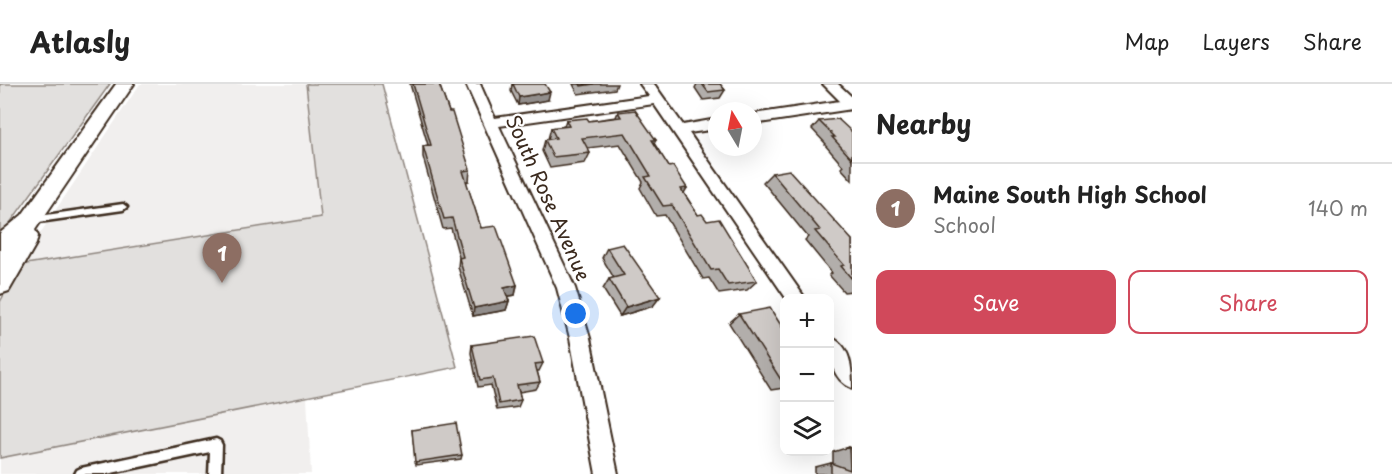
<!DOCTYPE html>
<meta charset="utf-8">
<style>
body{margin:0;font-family:"Playpen Sans",sans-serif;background:#f6f6f6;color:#222}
.controls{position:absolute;right:18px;bottom:18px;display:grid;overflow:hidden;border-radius:12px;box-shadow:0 6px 24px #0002}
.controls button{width:54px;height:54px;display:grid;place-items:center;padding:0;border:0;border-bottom:2px solid #e0e0e0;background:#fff;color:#222;font:30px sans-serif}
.compass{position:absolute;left:708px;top:18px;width:54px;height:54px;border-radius:50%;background:#fff;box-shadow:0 6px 24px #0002;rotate:350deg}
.you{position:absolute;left:576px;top:230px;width:21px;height:21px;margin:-15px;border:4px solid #fff;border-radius:50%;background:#1a73e8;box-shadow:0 0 0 9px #1a73e833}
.badge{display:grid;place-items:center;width:39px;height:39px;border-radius:50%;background:#d1495b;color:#fff;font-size:20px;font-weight:700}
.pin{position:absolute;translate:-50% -50px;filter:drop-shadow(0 2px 3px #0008)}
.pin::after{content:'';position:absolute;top:32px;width:21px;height:18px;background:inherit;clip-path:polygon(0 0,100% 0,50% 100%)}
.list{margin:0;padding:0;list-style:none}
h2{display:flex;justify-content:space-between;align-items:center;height:78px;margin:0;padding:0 24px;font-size:26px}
h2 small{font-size:20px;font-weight:400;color:#767676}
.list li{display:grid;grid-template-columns:39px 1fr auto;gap:18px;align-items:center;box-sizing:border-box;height:90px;padding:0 24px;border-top:2px solid #e0e0e0}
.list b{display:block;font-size:22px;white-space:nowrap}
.list p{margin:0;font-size:20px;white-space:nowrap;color:#767676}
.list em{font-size:20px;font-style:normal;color:#767676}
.actions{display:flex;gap:12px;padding:18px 24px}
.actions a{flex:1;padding:14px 0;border:2px solid #d1495b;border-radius:12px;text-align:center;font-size:21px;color:#d1495b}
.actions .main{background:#d1495b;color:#fff}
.icon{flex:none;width:33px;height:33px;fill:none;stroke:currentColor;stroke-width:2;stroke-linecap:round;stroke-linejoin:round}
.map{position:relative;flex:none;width:852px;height:390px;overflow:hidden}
header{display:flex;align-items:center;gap:36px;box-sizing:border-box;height:84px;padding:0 30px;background:#fff;border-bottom:2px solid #e0e0e0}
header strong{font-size:28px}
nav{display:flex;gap:33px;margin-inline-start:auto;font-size:21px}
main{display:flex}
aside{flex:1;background:#fff}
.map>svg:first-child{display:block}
</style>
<header>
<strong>Atlasly</strong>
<nav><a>Map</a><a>Layers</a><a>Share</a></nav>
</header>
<main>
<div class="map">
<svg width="852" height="390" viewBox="0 0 852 390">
<rect width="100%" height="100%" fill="#fff"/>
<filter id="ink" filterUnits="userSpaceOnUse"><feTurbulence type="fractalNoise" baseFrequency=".0167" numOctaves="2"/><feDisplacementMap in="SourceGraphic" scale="12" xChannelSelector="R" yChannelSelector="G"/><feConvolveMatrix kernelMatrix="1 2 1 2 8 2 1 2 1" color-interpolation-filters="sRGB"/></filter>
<g filter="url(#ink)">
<!-- built -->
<path fill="#f1efee" d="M140,0H382L457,283L307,313L311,390H0V218L23,175Z"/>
<!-- green -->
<path fill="#e2e0de" stroke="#8e857e" stroke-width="1.5" d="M0,0H110L0,153Z
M306,0H382L457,283L0,374V218L20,181L321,133Z"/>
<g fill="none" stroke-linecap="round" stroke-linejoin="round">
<defs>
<path id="service" d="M123,120L127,123L123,126L32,139L28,136L32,133Z
M216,355L220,357L222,361L221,390H209L210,368L107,390H75L77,386L81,384Z"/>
<path id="minor" d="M466,0H480L495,34L649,12L640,0H654L683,41L717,35V45L689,49L805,214H786L654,20L499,42L575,204L590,254L618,390H596L570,254L557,204Z
M823,0H838L852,13V25L753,40V30L840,17Z
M830,253C851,261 852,284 852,304C832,296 828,272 830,253Z"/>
<path id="secondary" d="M116,0H134L35,146L38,152L36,160L9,207L0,210V149L22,131Z"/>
</defs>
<!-- service casing -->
<use href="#service" stroke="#3b2a1e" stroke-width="5"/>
<!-- minor casing -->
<use href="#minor" stroke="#3b2a1e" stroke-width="4"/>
<!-- secondary casing -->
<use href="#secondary" stroke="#3b2a1e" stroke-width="4"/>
<!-- service -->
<use href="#service" fill="#fff" fill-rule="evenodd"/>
<!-- minor -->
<use href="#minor" fill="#fff" fill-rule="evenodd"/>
<!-- secondary -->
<use href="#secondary" fill="#fff" fill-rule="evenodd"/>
</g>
<!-- wall -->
<path fill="#b2aeab" stroke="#3b2a1e" stroke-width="1.5" d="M410,0H439L470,86L469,97L466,98L481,144L517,201L515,211L507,212L509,217L506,226L473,232L458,183L459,173L451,144L443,145L423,73V62L428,61Z
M512,0L548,16L518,21L511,7Z
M573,0H617L615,5L578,10Z
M697,0H720L725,6L720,14L703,16L695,4Z
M618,28L656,56L654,60L669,83L687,104L684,109L698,131L707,137L757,197L747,206L719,210L709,194L703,195L665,131L656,132L640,104L643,98L620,60L587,64L590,69L585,79L550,84L542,67L545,56L548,55L551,44L564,42L566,36L589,37L616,33Z
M819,37L852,48V96L841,84L843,82L825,61L826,60L812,45Z
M772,89L852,156V207L844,208L829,191L832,189L805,156L808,153L763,98Z
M607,164L653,222L620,232L603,205L609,195L614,194L602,174Z
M739,230L784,246V304L771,306L729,239Z
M472,261L543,279L539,287H537L540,298L536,305L519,308L521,316L518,323L497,326L491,301L478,303L471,269Z
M412,346L462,371L461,375L416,381Z
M849,363L852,390H815V383L831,379H833V368Z"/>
<!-- shaded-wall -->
<path fill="#918d8b" stroke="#3b2a1e" stroke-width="1.5" d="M550,8L548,16L518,21L519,13Z
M517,201L515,211L502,213L504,204Z
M660,213L653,222L620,232L626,223Z
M509,217L506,226L473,232L474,224Z"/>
<!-- building -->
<path fill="#cfcac7" stroke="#3b2a1e" stroke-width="1.5" d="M413,0H439L449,28H452L470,86L463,87L481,144L496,142L517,201L504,204L509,217L474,224L459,174L463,173L452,134L444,135L423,62L431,61Z
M513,0H545L550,8L519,13Z
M580,0H594L581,2Z
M702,0H720L725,6L708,8Z
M635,26L656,56H652L669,83L673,82L687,104L681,105L698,131L702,130L707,137L719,135L757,197L728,201L718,185L711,186L672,121L663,122L645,93L651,92L625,49L582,54L590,69L553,73L545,56L556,54L551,44L569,42L566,36L587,34L589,37L621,33L618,28Z
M838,35L852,48V75L832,53H835L819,37Z
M789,86L852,156V195L841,182L844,181L815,147L820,146L772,89Z
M623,160L660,213L626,223L609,195L624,191L607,164Z
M770,224L784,246V299H783L739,230Z
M534,252L543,279L535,280L540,298L517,301L521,316L499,320L493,294L480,296L472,261Z
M456,339L462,371L415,378L412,346Z
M849,363L852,364V390H831V379L850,386Z"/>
</g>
<g text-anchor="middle" stroke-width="4.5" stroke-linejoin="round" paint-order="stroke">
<!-- street labels -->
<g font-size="20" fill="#3b2a1e" stroke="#fff">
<text transform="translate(548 114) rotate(66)" y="7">South Rose Avenue</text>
</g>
</g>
</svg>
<div class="controls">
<button>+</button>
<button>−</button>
<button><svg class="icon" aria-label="layers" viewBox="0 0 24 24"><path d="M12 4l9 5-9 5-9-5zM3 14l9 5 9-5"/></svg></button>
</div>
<svg class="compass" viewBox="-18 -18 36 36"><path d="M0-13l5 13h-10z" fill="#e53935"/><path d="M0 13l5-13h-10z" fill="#767676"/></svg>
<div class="you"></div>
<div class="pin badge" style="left:222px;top:199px;background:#8d6e63">1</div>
</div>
<aside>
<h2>Nearby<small></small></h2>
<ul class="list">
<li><span class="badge" style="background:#8d6e63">1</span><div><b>Maine South High School</b><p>School</p></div><em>140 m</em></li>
</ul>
<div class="actions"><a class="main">Save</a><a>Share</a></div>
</aside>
</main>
